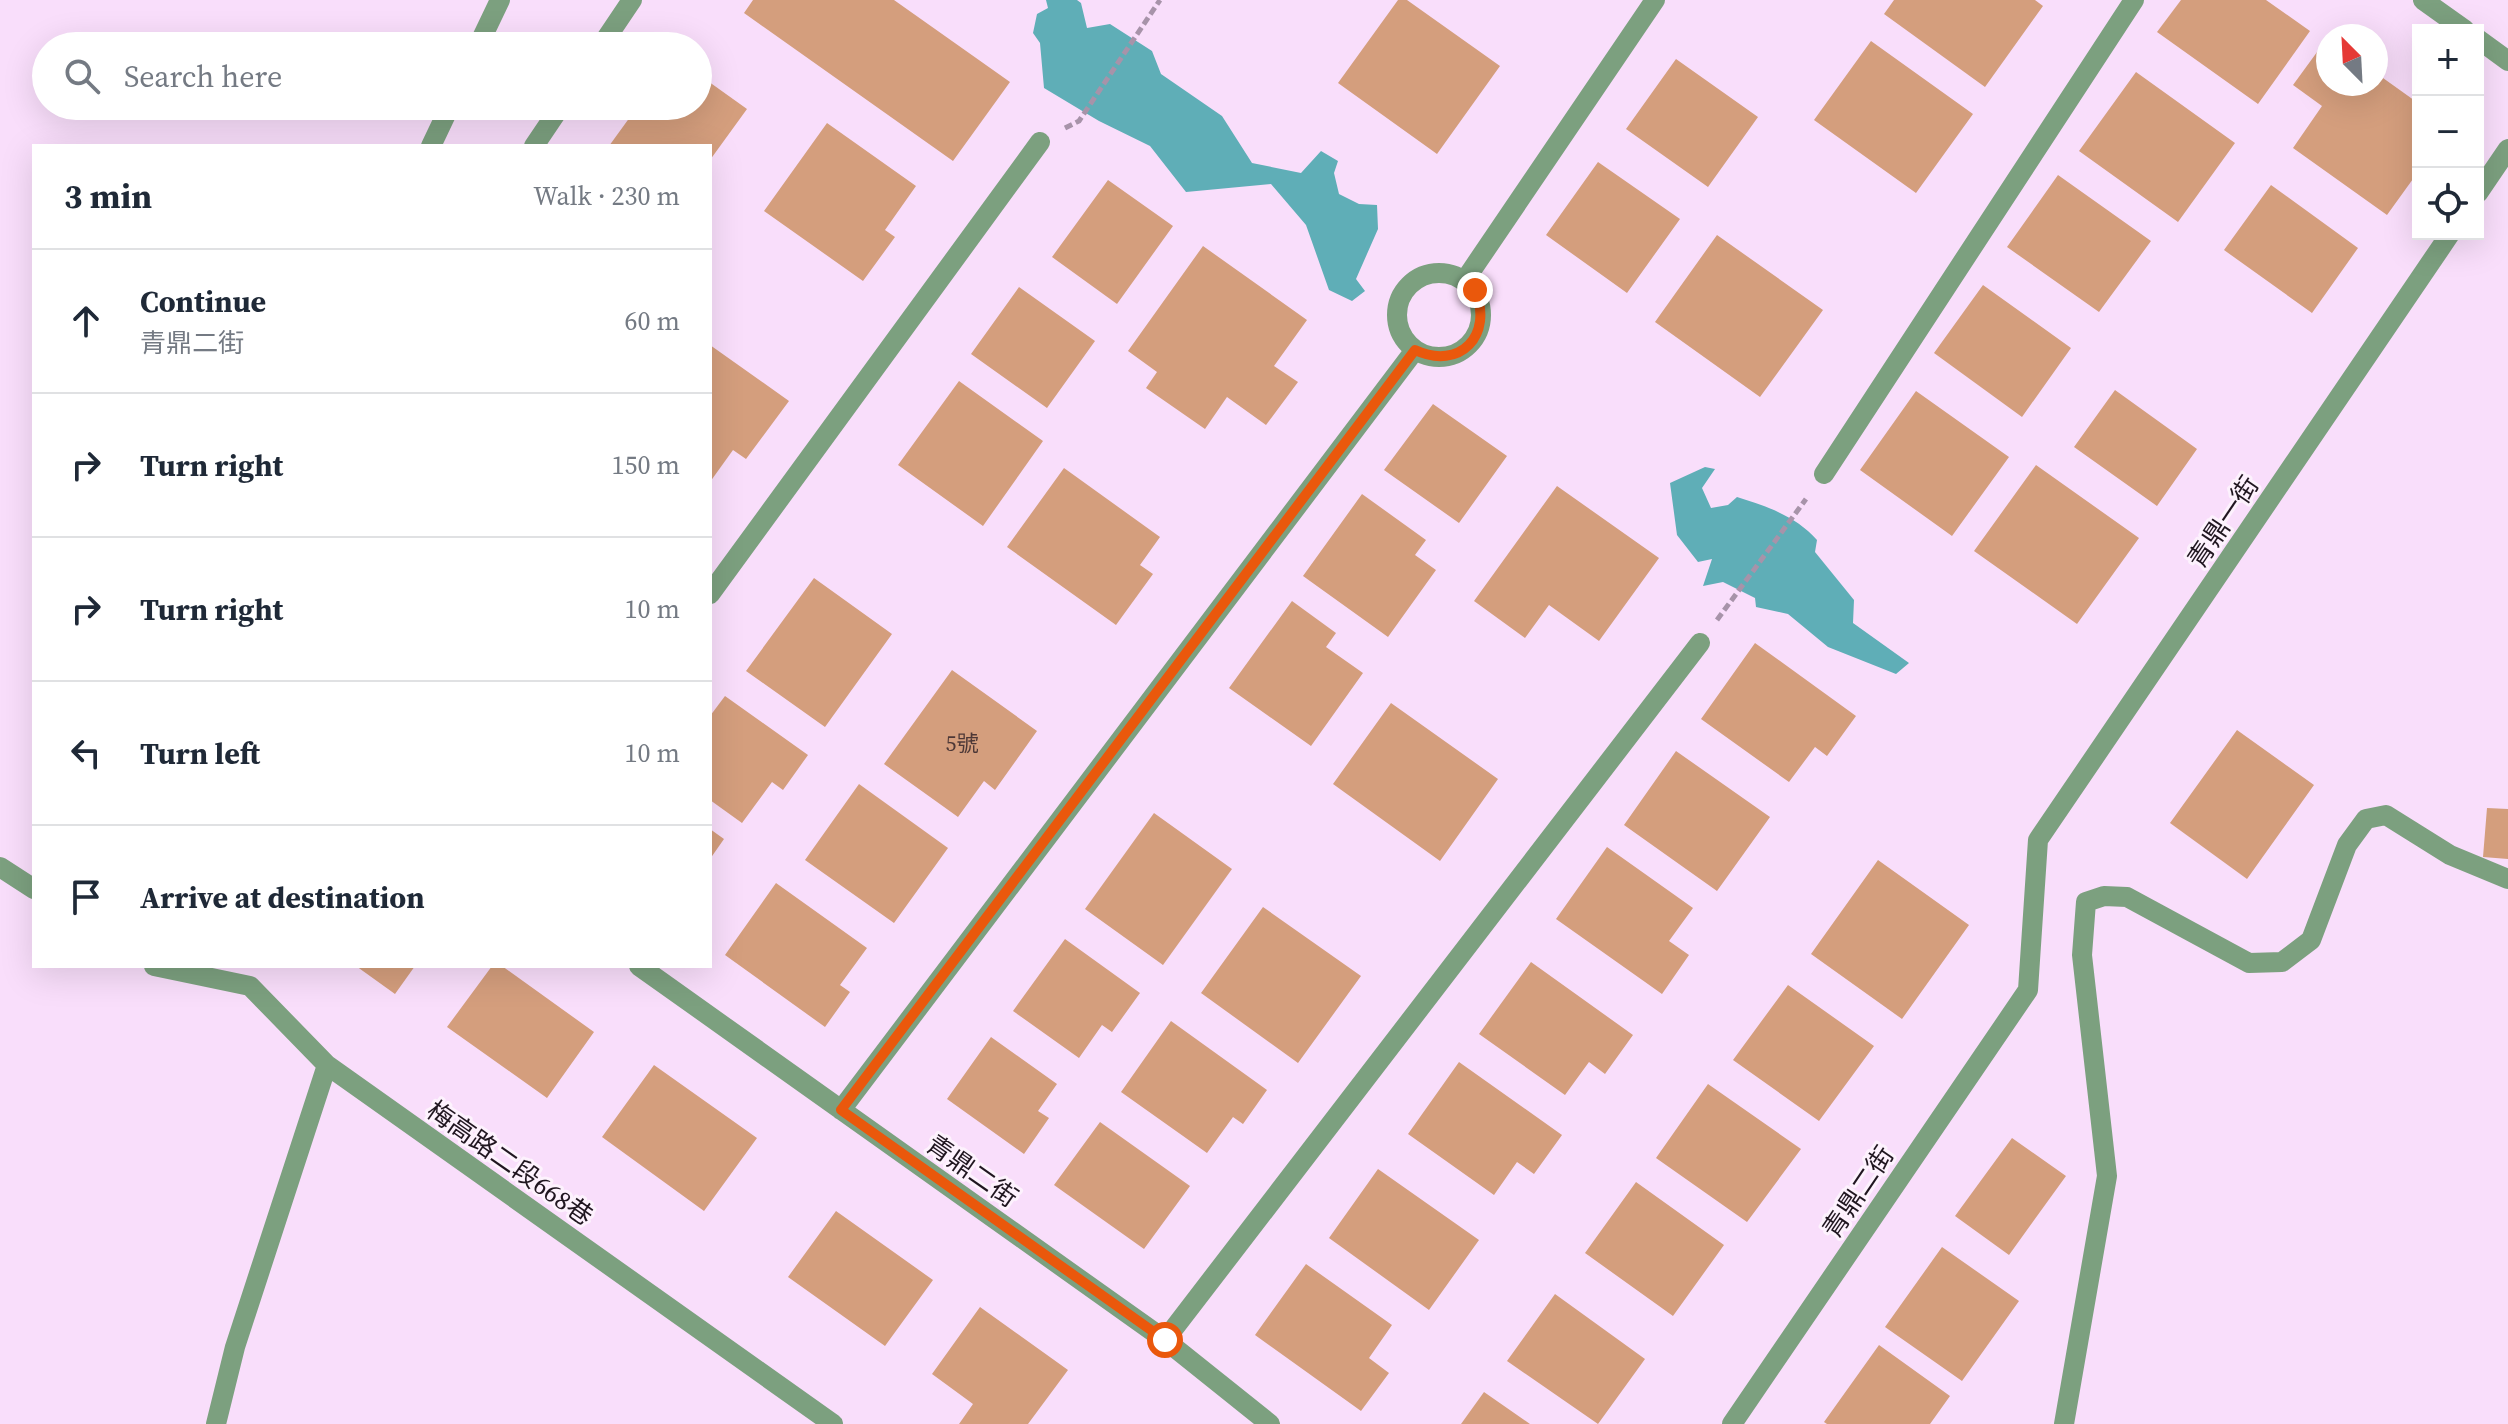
<!DOCTYPE html>
<meta charset="utf-8">
<style>
body{margin:0;font-family:"Source Serif 4","Noto Sans TC",serif;background:#f2f2f3;color:#1f2937}
.controls{position:absolute;right:24px;top:24px;display:grid;overflow:hidden;border-radius:0px;box-shadow:0 8px 32px #0002}
.controls button{width:72px;height:72px;display:grid;place-items:center;padding:0;border:0;border-bottom:2px solid #e0e1e3;background:#fff;color:#1f2937;font:40px sans-serif}
.compass{position:absolute;left:2316px;top:24px;width:72px;height:72px;border-radius:50%;background:#fff;box-shadow:0 8px 32px #0002;rotate:336deg}
.stop{position:absolute;width:24px;height:24px;margin:-18px;border:6px solid #ea580c;border-radius:50%;background:#fff}
.stop.end{background:#ea580c;border-color:#fff;box-shadow:0 2px 8px #0008}
.list{margin:0;padding:0;list-style:none}
h2{display:flex;justify-content:space-between;align-items:center;height:104px;margin:0;padding:0 32px;font-size:34px}
h2 small{font-size:26px;font-weight:400;color:#747a83}
.list li{display:grid;grid-template-columns:52px 1fr auto;gap:24px;align-items:center;box-sizing:border-box;height:144px;padding:0 32px;border-top:2px solid #e0e1e3}
.list b{display:block;font-size:30px;white-space:nowrap}
.list p{margin:0;font-size:26px;white-space:nowrap;color:#747a83}
.list em{font-size:26px;font-style:normal;color:#747a83}
.icon{flex:none;width:44px;height:44px;fill:none;stroke:currentColor;stroke-width:2;stroke-linecap:round;stroke-linejoin:round}
.map{position:relative;flex:none;width:2508px;height:1424px;overflow:hidden}
.search{position:absolute;background:#fff;box-shadow:0 8px 32px #0002;left:32px;top:32px;width:680px;height:88px;display:flex;align-items:center;gap:20px;box-sizing:border-box;padding:0 28px;border-radius:44px;color:#747a83;font-size:30px}
.panel{position:absolute;background:#fff;box-shadow:0 8px 32px #0002;left:32px;top:144px;width:680px;height:824px;border-radius:0px}
.map>svg:first-child{display:block}
</style>
<div class="map">
<svg width="2508" height="1424" viewBox="0 0 2508 1424">
<rect width="100%" height="100%" fill="#f9defb"/>
<!-- water -->
<path fill="#5faeb7" d="M1046,0H1077L1081,3L1087,28L1110,24L1152,51L1161,74L1222,116L1252,163L1301,173L1321,151L1338,161L1334,173L1339,194L1359,204L1377,205L1378,229L1356,279L1365,291L1352,301L1329,290L1306,225L1271,184L1186,192L1150,146L1099,121L1044,88L1040,43L1033,33L1037,14L1048,8Z
M1705,467L1715,469L1702,488L1711,508L1728,505L1737,497C1766,506 1796,516 1817,540L1815,552L1854,600L1853,623L1909,663L1896,674L1828,647L1788,614L1756,607L1755,598L1723,582L1703,586L1712,559L1698,562L1677,535L1670,483Z"/>
<!-- building -->
<path fill="#d49e7d" d="M753,0H894L1010,82L953,161L744,13Z
M1398,0H1407L1500,66L1437,154L1338,83Z
M1894,0H2035L2043,6L1985,87L1884,14Z
M2181,0H2266L2310,31L2258,104L2157,32Z
M2328,37V84H2376V73L2418,103V172L2387,215L2293,148L2322,106L2293,85Z
M1871,41L1973,114L1916,193L1814,120Z
M1676,59L1758,117L1708,187L1626,129Z
M2136,72L2235,143L2178,222L2079,151Z
M698,74L747,109L710,160V146H609L638,106H698Z
M827,123L916,186L885,230L895,237L863,281L764,211Z
M1598,162L1680,219L1627,293L1546,235Z
M2058,175L2151,241L2099,312L2007,247Z
M1108,180L1173,226L1117,304L1052,257Z
M2271,185L2358,248L2312,313L2224,250Z
M1717,235L1823,310L1760,397L1655,322Z
M1203,246L1307,320L1274,366L1298,382L1266,425L1227,397L1205,429L1146,388L1157,372L1128,351Z
M1983,285L2071,348L2022,417L1934,353Z
M1019,287L1095,341L1047,408L971,354Z
M710,345L789,401L746,459L733,450L710,482Z
M959,381L1043,441L983,526L898,465Z
M2115,390L2197,449L2157,506L2074,447Z
M1916,391L2009,457L1952,536L1860,470Z
M1433,404L1507,456L1459,523L1384,470Z
M2036,465L2139,538L2077,624L1974,551Z
M1064,468L1160,537L1140,565L1153,574L1116,625L1007,547Z
M1557,486L1659,558L1599,641L1549,605L1525,638L1474,601Z
M1362,494L1426,540L1415,555L1436,570L1388,637L1303,576Z
M814,578L892,634L825,727L746,671Z
M1292,601L1336,633L1326,647L1363,673L1311,746L1229,688Z
M1755,643L1856,716L1827,756L1815,747L1789,782L1701,719Z
M952,670L1037,731L995,790L984,781L958,817L884,764Z
M725,696L808,755L783,790L772,782L742,823L710,800V716Z
M1391,703L1498,779L1440,861L1333,784Z
M2237,730L2314,785L2247,879L2170,823Z
M1676,751L1770,817L1717,891L1624,825Z
M859,784L948,848L894,923L805,860Z
M2487,808L2508,809V859L2483,857Z
M1154,813L1232,869L1163,965L1085,909Z
M710,829L724,839L710,859Z
M1607,847L1693,908L1669,941L1689,955L1662,994L1556,919Z
M1878,860L1969,925L1902,1019L1811,954Z
M776,883L867,948L840,985L850,992L825,1027L725,955Z
M1263,907L1361,976L1298,1063L1201,993Z
M1065,939L1140,993L1112,1032L1102,1025L1079,1058L1013,1011Z
M1531,962L1633,1035L1605,1074L1589,1062L1565,1095L1479,1034Z
M356,966H415L395,994Z
M492,966H502L594,1032L547,1098L447,1027Z
M1788,985L1874,1046L1819,1121L1733,1060Z
M1171,1021L1267,1090L1243,1124L1233,1117L1207,1153L1121,1092Z
M991,1037L1057,1084L1038,1111L1049,1118L1024,1154L947,1099Z
M1459,1062L1562,1135L1534,1174L1517,1162L1494,1195L1408,1134Z
M654,1065L757,1138L704,1211L602,1137Z
M1708,1084L1801,1149L1747,1222L1656,1158Z
M1100,1122L1190,1186L1144,1249L1054,1185Z
M2012,1138L2066,1176L2009,1255L1955,1216Z
M1378,1169L1479,1240L1429,1310L1329,1238Z
M1636,1182L1724,1245L1673,1316L1585,1253Z
M836,1211L933,1280L885,1346L788,1277Z
M1942,1247L2019,1301L1962,1381L1885,1327Z
M1306,1264L1392,1325L1369,1358L1389,1373L1361,1411L1255,1335Z
M1555,1294L1645,1359L1598,1424L1507,1361Z
M980,1307L1068,1370L1028,1424H959L973,1404L932,1374Z
M1879,1345L1950,1396L1930,1424H1827L1824,1422Z
M1484,1392L1530,1424H1461Z"/>
<g fill="none" stroke-linecap="round" stroke-linejoin="round">
<!-- path -->
<path stroke="#a793a9" stroke-width="5" stroke-dasharray="8 4" stroke-linecap="butt" d="M1065,128L1079,121L1160,0
M1717,620L1806,499"/>
<!-- lane -->
<path stroke="#7ca07f" stroke-width="20" d="M0,867L34,889
M154,966L250,986L327,1065L833,1424
M216,1424L235,1347L327,1065
M2064,1424L2107,1176L2082,955L2086,902L2104,896L2127,897L2249,963L2282,962L2311,940L2347,845L2366,819L2386,815L2450,855L2508,879"/>
<!-- street -->
<path stroke="#7ca07f" stroke-width="20" d="M2423,0L2465,30
M2478,39L2508,61
M478,46L500,0
M601,46L632,0
M431,146L450,106
M534,146L561,106
M2478,193L2508,149
M1397 315a42 42 0 1 1 84 0a42 42 0 1 1-84 0Z
M1465,280L1655,0
M1824,474L2134,0
M710,594L1040,142
M639,966L1165,1340L1270,1424
M841,1110L1415,350
M1165,1340L1700,643
M1732,1424L2028,990L2038,840L2450,234"/>
</g>
<g fill="none" stroke-linecap="round" stroke-linejoin="round">
<!-- route -->
<path stroke="#ea580c" stroke-width="10" d="M1165,1340L841,1110L1415,350C1460,371 1494,335 1475,290"/>
</g>
<g text-anchor="middle" stroke-width="6" stroke-linejoin="round" paint-order="stroke">
<!-- number labels -->
<g font-size="22" fill="#4d3837">
<text x="962" y="751">5號</text>
</g>
<!-- street labels -->
<g font-size="26" fill="#201620" stroke="#fdf2fd">
<text transform="translate(2223 522) rotate(-56)" y="9">青鼎一街</text>
<text transform="translate(510 1163) rotate(35)" y="9">梅高路二段668巷</text>
<text transform="translate(972 1171) rotate(35)" y="9">青鼎二街</text>
<text transform="translate(1858 1192) rotate(-56)" y="9">青鼎二街</text>
</g>
</g>
</svg>
<div class="controls">
<button>+</button>
<button>−</button>
<button><svg class="icon" aria-label="locate" viewBox="0 0 24 24"><circle cx="12" cy="12" r="6"/><path d="M12 2v4M12 18v4M2 12h4M18 12h4"/></svg></button>
</div>
<svg class="compass" viewBox="-18 -18 36 36"><path d="M0-13l5 13h-10z" fill="#e53935"/><path d="M0 13l5-13h-10z" fill="#747a83"/></svg>
<div class="stop" style="left:1165px;top:1340px"></div>
<div class="stop end" style="left:1475px;top:290px"></div>
<div class="search"><svg class="icon" aria-label="search" viewBox="0 0 24 24"><circle cx="10" cy="10" r="6"/><path d="M15 15l6 6"/></svg>Search here</div>
<section class="panel">
<h2>3 min<small>Walk · 230 m</small></h2>
<ul class="list">
<li><svg class="icon" aria-label="ahead" viewBox="0 0 24 24"><path d="M12 20V5M6 11l6-6 6 6"/></svg><div><b>Continue</b><p>青鼎二街</p></div><em>60 m</em></li>
<li><svg class="icon" aria-label="right" viewBox="0 0 24 24"><path d="M7 20v-9h11M14 6l5 5-5 5"/></svg><div><b>Turn right</b></div><em>150 m</em></li>
<li><svg class="icon" aria-label="right" viewBox="0 0 24 24"><path d="M7 20v-9h11M14 6l5 5-5 5"/></svg><div><b>Turn right</b></div><em>10 m</em></li>
<li><svg class="icon" aria-label="left" viewBox="0 0 24 24"><path d="M17 20v-9H6M10 6l-5 5 5 5"/></svg><div><b>Turn left</b></div><em>10 m</em></li>
<li><svg class="icon" aria-label="arrive" viewBox="0 0 24 24"><path d="M6 21V4h12l-3 4 3 4H6"/></svg><div><b>Arrive at destination</b></div></li>
</ul>
</section>
</div>
